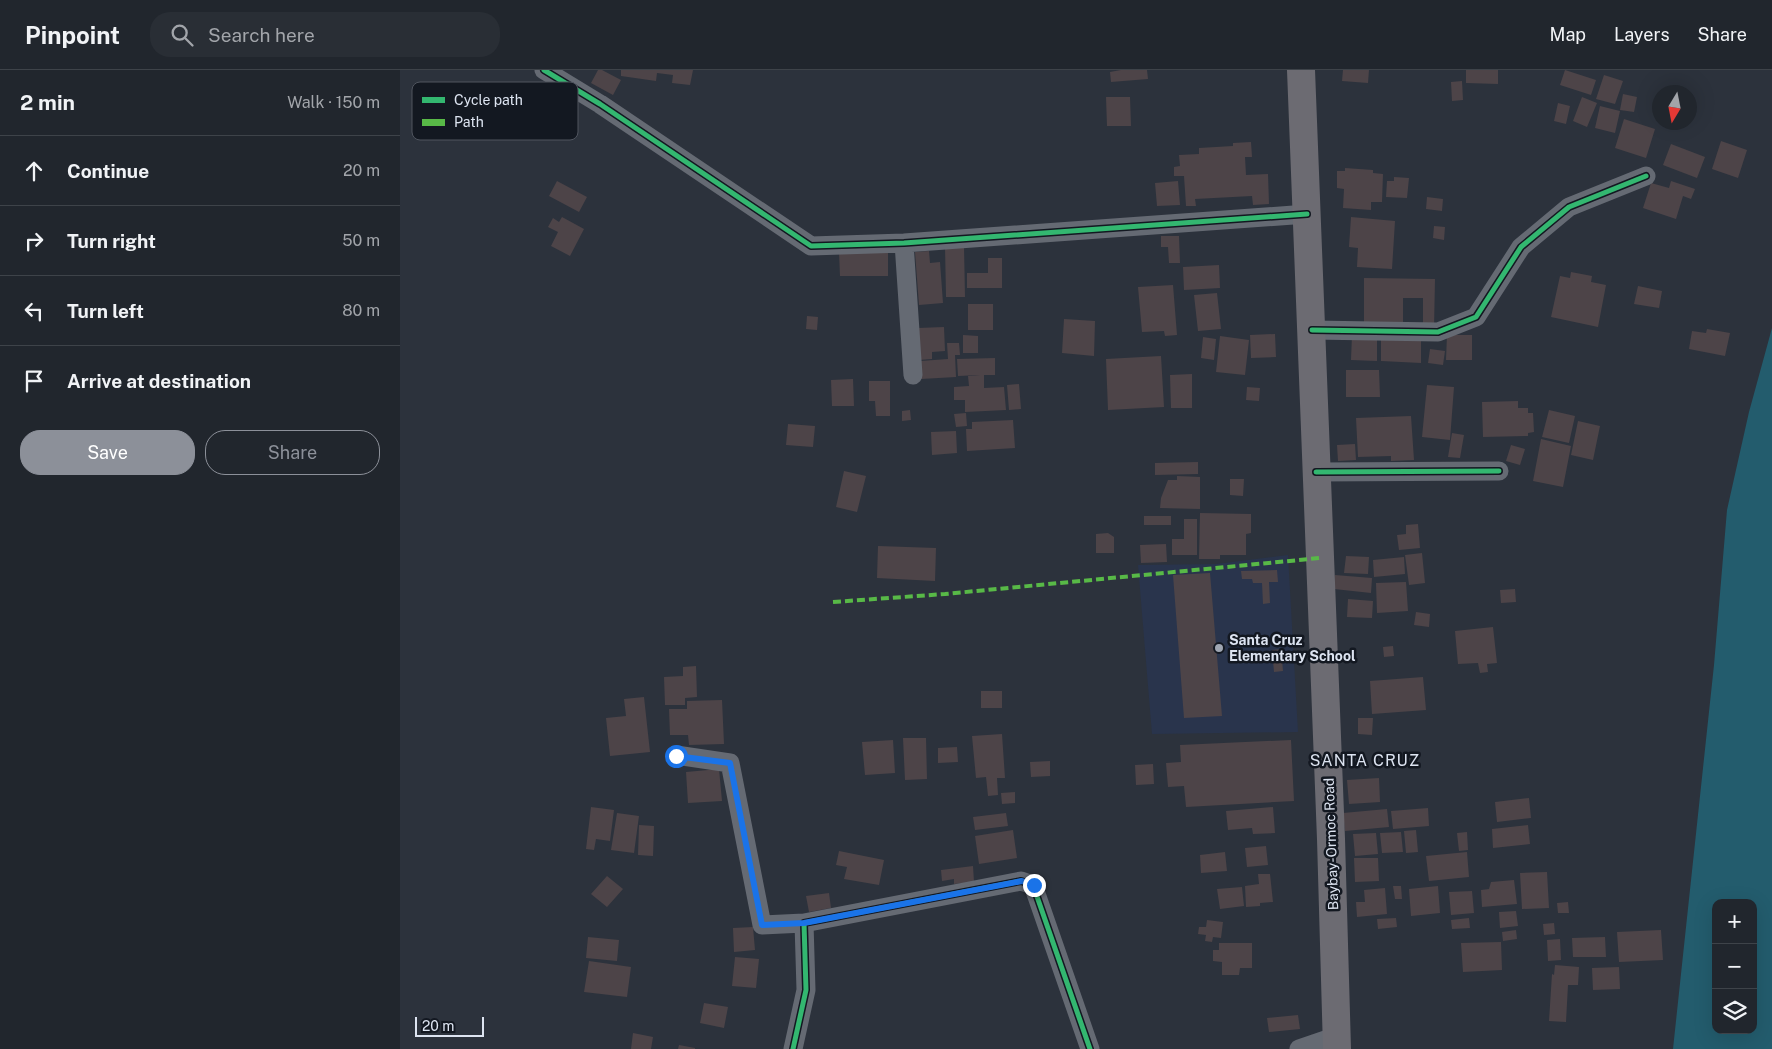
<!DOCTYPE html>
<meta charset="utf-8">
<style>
body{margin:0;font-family:"Public Sans",sans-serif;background:#292e35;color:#f1f3f6}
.controls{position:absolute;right:15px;bottom:15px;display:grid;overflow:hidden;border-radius:10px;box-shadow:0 5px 20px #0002}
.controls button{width:45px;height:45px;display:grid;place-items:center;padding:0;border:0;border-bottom:1px solid #3e4349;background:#21262d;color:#f1f3f6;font:25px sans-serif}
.compass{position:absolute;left:1252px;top:15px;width:45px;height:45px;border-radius:50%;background:#21262d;box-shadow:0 5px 20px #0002;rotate:190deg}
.scale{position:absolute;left:15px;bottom:12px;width:69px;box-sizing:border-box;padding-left:5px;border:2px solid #dde4f1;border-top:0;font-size:14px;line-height:18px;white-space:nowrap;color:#dde4f1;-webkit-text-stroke:4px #131821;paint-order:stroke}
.stop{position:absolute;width:15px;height:15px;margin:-11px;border:4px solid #1a73e8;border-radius:50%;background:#fff}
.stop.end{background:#1a73e8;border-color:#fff;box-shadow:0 1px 5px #0008}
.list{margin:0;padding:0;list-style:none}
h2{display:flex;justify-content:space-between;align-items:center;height:65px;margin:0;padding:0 20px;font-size:21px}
h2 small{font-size:16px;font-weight:400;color:#a2a5aa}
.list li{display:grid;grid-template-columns:32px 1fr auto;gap:15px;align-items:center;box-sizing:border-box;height:70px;padding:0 20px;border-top:1px solid #3e4349}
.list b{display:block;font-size:19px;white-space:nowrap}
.list em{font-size:16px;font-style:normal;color:#a2a5aa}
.actions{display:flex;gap:10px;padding:15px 20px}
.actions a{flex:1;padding:11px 0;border:1px solid #8c9099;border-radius:20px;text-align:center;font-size:18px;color:#8c9099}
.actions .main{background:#8c9099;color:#fff}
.icon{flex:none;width:28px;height:28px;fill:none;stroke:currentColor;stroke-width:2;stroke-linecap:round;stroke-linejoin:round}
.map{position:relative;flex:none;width:1372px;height:979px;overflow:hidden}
header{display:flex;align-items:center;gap:30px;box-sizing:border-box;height:70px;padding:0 25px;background:#21262d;border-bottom:1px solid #3e4349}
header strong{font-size:24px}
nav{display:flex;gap:28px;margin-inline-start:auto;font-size:18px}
.search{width:350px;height:45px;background:#292e35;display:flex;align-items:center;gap:12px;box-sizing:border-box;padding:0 18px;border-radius:20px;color:#a2a5aa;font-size:19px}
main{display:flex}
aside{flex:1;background:#21262d}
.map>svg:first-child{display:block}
</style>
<header>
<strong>Pinpoint</strong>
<div class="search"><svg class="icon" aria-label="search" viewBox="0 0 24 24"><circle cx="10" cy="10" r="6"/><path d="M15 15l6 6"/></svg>Search here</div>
<nav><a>Map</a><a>Layers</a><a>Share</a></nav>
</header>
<main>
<aside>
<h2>2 min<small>Walk · 150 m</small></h2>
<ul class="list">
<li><svg class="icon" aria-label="ahead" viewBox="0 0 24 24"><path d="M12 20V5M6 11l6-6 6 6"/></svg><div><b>Continue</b></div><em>20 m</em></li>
<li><svg class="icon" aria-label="right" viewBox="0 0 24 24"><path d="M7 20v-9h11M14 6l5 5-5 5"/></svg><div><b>Turn right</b></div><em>50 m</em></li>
<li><svg class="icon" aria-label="left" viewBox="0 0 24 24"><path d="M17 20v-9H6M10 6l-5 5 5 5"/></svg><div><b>Turn left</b></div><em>80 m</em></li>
<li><svg class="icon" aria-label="arrive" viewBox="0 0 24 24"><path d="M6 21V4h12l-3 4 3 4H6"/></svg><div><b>Arrive at destination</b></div></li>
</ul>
<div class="actions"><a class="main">Save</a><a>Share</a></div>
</aside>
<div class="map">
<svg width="1372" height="979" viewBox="0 0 1372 979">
<rect width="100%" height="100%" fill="#2c323c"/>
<!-- built -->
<path fill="#29344c" d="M888,485L898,662L752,664L738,495L816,494Z"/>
<!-- water -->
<path fill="#235c6d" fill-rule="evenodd" d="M1372,258V979H1273L1314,595L1327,440L1349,342ZM1316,833H1353V960H1316Z"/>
<!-- building -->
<path fill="#4d4448" d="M198,0H202L221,10L213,25L191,13Z
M221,0H293L290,15L272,13L273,5L257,3L256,11L221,6Z
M721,0H747L748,9L711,12L710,2Z
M943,0H969L968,13L942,11Z
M1066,0H1098V14L1066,13Z
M1165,0L1196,10L1191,25L1160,15Z
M1204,5L1223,11L1215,34L1196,29Z
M1062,11L1063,30L1052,31L1051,12Z
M1223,24L1237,27L1234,42L1220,40Z
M706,27H730L731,56H707Z
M1182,27L1197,33L1187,57L1173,51Z
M1158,33L1170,36L1166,54L1154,51Z
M1200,36L1220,41L1215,63L1195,58Z
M1224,49L1255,59L1246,88L1215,78Z
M1321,71L1347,80L1338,108L1312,99Z
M851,72L852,87H845L846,105L868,104L869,134L853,135L852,126L795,129L796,136H786L784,106H774V97L780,96L779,85L799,84V78L833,76V73Z
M1271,74L1305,87L1297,108L1263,95Z
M945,98L973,100V103L983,104L982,132H971V140L943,138L944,119L937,118V101H945Z
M994,107L1009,108L1007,128L986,127L987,111H994Z
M157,111L187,127L179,142L149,126Z
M778,111L780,135L757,136L755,113Z
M1271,111L1295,119L1291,129L1283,126L1276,149L1243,138L1251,113L1269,118Z
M1027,127L1043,129L1042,141L1026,139Z
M162,147L184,159L170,186L151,176L158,162L148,157L153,148L159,152Z
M951,147L995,151L992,199L957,197L958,178L949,177Z
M1034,156L1045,157L1044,170L1033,168Z
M761,166H779L780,193H769L768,177H761Z
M545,176H564L565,227H546Z
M488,181V206H440L439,182Z
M529,181L530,193L540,192L543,233L519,235L515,182Z
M588,188H602V218H567V203H588Z
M819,195L820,218L784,220L783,197Z
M1171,202L1192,206L1191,212L1206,215L1198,257L1151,247L1160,206L1170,208Z
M964,208L1035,209L1034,259L1023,258V228H1003V253H964Z
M773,215L777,265L765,266L764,261L742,262L738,217Z
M1238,216L1262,221L1259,238L1234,234Z
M817,223L821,259L798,261L794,225Z
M568,234H593V260H568Z
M407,246L418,247L417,260L406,259Z
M664,249L695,251L694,286L662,283Z
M544,257L545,281L532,282V289L519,290L518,258Z
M1307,259L1330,263L1325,286L1289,279L1292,261L1306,263Z
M875,264L876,287L851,288L850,265Z
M563,265L578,266V283H563Z
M952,265H977V291L951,290Z
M1047,265H1072V290H1046Z
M820,266L849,270L845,305L816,302Z
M981,266L1021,268V293L981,291Z
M803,267L816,269L814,290L801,288Z
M547,273H559L560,285H555L556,307L521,309L520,291L548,289Z
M1030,279L1045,281L1043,295L1028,293Z
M761,286L764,337L708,340L706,289Z
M595,288V305H584V318L604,317L606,340L565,342V330H554V317L569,316L568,306L580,305L558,306L557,289Z
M946,300H979L980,327H946Z
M792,304V338H771L770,305Z
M453,309L454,336H432L431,310Z
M469,311H490V346H476L475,331H469Z
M619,314L621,339L609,340L607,315Z
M1027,315L1054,317L1050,370L1022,367Z
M847,317L860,318L859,331L846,330Z
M1118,331V338H1128V343H1133L1134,362L1128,363V366L1083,367L1082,332Z
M510,340L511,350L502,351V341Z
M1149,340L1175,346L1169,373L1142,367Z
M566,343L567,356L556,357L554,344Z
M1011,346L1014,390L991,391V386L958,387L956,348Z
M613,350L615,378L567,381L566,359H572V352Z
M1178,351L1200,356L1193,390L1171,385Z
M388,354L415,356L413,377L386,375Z
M556,361L557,383L532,385L531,362Z
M1052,363L1064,365L1060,388L1048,387Z
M1141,369L1171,376L1163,417L1133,411Z
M955,374L956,390L938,391L937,375Z
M1111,375L1125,379L1120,395L1106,391Z
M798,392V404L755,405V393Z
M444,401L466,406L457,442L436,437Z
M777,406L800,407V439L760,438L761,428L768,410H777Z
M830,409H844L843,426L830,425Z
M800,443L851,444V463L846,464V485H820V489H799Z
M744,446H771V455H744Z
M784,449H797V485H772V469H784Z
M1018,454L1020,478L999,480L997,465L1006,464V455Z
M708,463L714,467V483H696V464Z
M766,474L767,492L741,493L740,475Z
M478,476L536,478L535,511L477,508Z
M1022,483L1025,513L1009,515L1005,485Z
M946,486L969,487L968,504L944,503Z
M1004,487L1005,504L974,507L973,490Z
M877,500L878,512H869L870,533L863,534L862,513H853L852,509H842L841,501Z
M810,503L822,646L784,648L773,505Z
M935,505L972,508L971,523L934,519Z
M1006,512L1008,541L977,543L976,513Z
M1115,519L1116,532L1101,533L1100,520Z
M948,529L973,531L972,548L947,547Z
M1016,542L1030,544L1029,557L1014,555Z
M1093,557L1097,593L1087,594L1088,602L1080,603L1078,593L1058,594L1055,561Z
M993,576L994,586L984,587L983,577Z
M881,579L883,601L874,602L872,580Z
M296,596L297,627L285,628V635H265L264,607L283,606V597Z
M1023,607L1026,640L972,644L970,611Z
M581,621H602V638H581Z
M244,627L250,682L210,686L206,648L226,646L224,629Z
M322,630L324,674L289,675L288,665H270L269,639H287V631Z
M958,648H973L972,665L958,664Z
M602,664L605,708H597L598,725L588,726L586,707L576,708L572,666Z
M503,668H526L527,709L505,710Z
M493,670L495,703L465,705L462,672Z
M891,670L894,731L786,737L784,716L768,717L766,693L781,692L780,675Z
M557,677L558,692L538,693V678Z
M650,691V706L631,707L630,692Z
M753,694L754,714L736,715L735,695Z
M319,699L322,731L288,733L286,702Z
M979,708L980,732L949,734L947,710Z
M615,722V733L602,734L601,723Z
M1129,728L1131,748L1097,752L1095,732Z
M191,737L214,740L210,771L196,769L194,780L186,779Z
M873,737L875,763L853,764L852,758L828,760L826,741Z
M1028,738L1029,756L993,759L991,741Z
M987,739L989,757L945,761L943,743Z
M217,743L239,746L234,783L211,780Z
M606,743L608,756L575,760L573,747Z
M239,755L254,756L253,786L238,785Z
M1128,755L1130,774L1093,778L1092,759Z
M613,760L617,788L579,794L575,766Z
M1016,760L1018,782L1006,783L1004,761Z
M1001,762L1003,782L982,783L980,763Z
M1067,762L1068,780L1059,781L1057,763Z
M976,763L978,784L955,786L953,764Z
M866,776L868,795L847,797L845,778Z
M439,781L484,790L479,815L444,809L447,797L436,795Z
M825,782L827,801L801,803L800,785Z
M1067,782L1069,807L1029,811L1026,786Z
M954,788H978L979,811L955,812Z
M573,796L574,812L554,814V809L542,811L541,800Z
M1147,802L1149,838L1122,839L1120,803Z
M858,804H870L873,832L860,833V836L846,837L845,816L859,814Z
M207,806L223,819L207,837L191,824Z
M1114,810L1117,834L1082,837L1081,820L1089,819L1091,812Z
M993,816H1001L1002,829H995Z
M1038,816L1040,843L1011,846L1009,819Z
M842,817L844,836L820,839L817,819Z
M985,818L987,844L957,847L956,832H965L964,820Z
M1072,821L1074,843L1051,845L1049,822Z
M429,823L431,838L409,842L406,826Z
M1168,832L1169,843H1158L1157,833Z
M1116,841L1118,856L1100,858L1099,842Z
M996,848L997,857L978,859L977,849Z
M1069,848L1070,858L1052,859L1051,850Z
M807,850L823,852L821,868L813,867L812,872L805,871L806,865L798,864L799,857H806Z
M1154,853L1155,864L1144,865L1143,854Z
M353,857L355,880L334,882L333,858Z
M1116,860L1117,869L1103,871L1102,862Z
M1261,860L1263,890L1219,892L1217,862Z
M188,867L219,870L217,891L186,888Z
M1205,867L1206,887H1173L1172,868Z
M1160,869L1161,890L1148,891L1147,870Z
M1101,872L1102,900L1063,902L1061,873Z
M819,873H852V898H840L839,905H822V892L813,891V880H819Z
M335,887L359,889L356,918L332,916Z
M189,891L231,897L227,927L184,922Z
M1155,895L1179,897L1178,915H1168L1166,952L1149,951L1152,904L1154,905Z
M1219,897L1220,919L1193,920L1192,898Z
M304,933L328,937L324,958L300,953Z
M898,945L900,959L869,962L867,948Z
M233,963L253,967L251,979H231Z
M279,975L295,978V979H278Z"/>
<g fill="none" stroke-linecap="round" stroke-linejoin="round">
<!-- minor -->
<path stroke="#656a73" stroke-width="19" d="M144,0L200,34L411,176L504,173L907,144
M504,173L513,305
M912,260L1038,262L1076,247L1121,177L1169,137L1246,106
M916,402L1099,401
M276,685L330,693L362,855L404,853
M393,979L406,920L404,853L621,811L633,815L690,979
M899,979L937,966"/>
<!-- trunk -->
<path stroke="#6c6b72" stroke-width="28" d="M901,0L931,769L937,979"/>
<!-- quiet -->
<path stroke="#58b947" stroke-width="4" stroke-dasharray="8 4" stroke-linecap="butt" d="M433,532L545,524L920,488"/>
<defs>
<path id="cycleway" d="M144,0L200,34L411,176L504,173L907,144
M912,260L1038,262L1076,247L1121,177L1169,137L1246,106
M916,402L1099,401
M393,979L406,920L404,853L621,811L633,815L690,979"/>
</defs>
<!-- cycleway casing -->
<use href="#cycleway" stroke="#131821" stroke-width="8"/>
<!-- cycleway -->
<use href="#cycleway" stroke="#33b770" stroke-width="5"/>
</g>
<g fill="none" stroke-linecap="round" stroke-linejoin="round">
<!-- route -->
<path stroke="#1a73e8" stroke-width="6" d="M276,686L330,693L362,855L404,853L622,811L634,815"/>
</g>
<!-- markers -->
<circle fill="#9fa6b2" stroke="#131821" stroke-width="2" cx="819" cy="578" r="5"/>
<g text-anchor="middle" stroke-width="5" stroke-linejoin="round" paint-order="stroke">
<!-- poi labels -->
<g font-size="14" font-weight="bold" fill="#dde4f1" stroke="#131821" text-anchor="start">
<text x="829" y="575">Santa Cruz<tspan x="829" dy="16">Elementary School</tspan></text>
</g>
<!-- street labels -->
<g font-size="14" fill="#dde4f1" stroke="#131821">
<text transform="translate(931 774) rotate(-92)" y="5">Baybay-Ormoc Road</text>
</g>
<!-- quarter labels -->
<g font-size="16" letter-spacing="1" fill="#dde4f1" stroke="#131821">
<text x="965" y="696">SANTA CRUZ</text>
</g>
</g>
<!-- legend -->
<rect x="12" y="12" width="166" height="58" rx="8" fill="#131821" stroke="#50555f" stroke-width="1"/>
<rect x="22" y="27" width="23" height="6" fill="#33b770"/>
<rect x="22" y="49" width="23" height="7" fill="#58b947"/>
<g font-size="14" fill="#dde4f1">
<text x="54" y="35">Cycle path</text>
<text x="54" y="57">Path</text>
</g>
</svg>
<div class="controls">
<button>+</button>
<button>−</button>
<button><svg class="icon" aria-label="layers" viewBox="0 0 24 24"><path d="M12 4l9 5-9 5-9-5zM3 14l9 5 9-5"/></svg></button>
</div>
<svg class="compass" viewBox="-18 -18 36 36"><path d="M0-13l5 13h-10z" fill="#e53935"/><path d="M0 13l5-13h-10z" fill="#a2a5aa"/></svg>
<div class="scale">20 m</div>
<div class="stop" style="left:276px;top:686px"></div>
<div class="stop end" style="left:634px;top:815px"></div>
</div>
</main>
